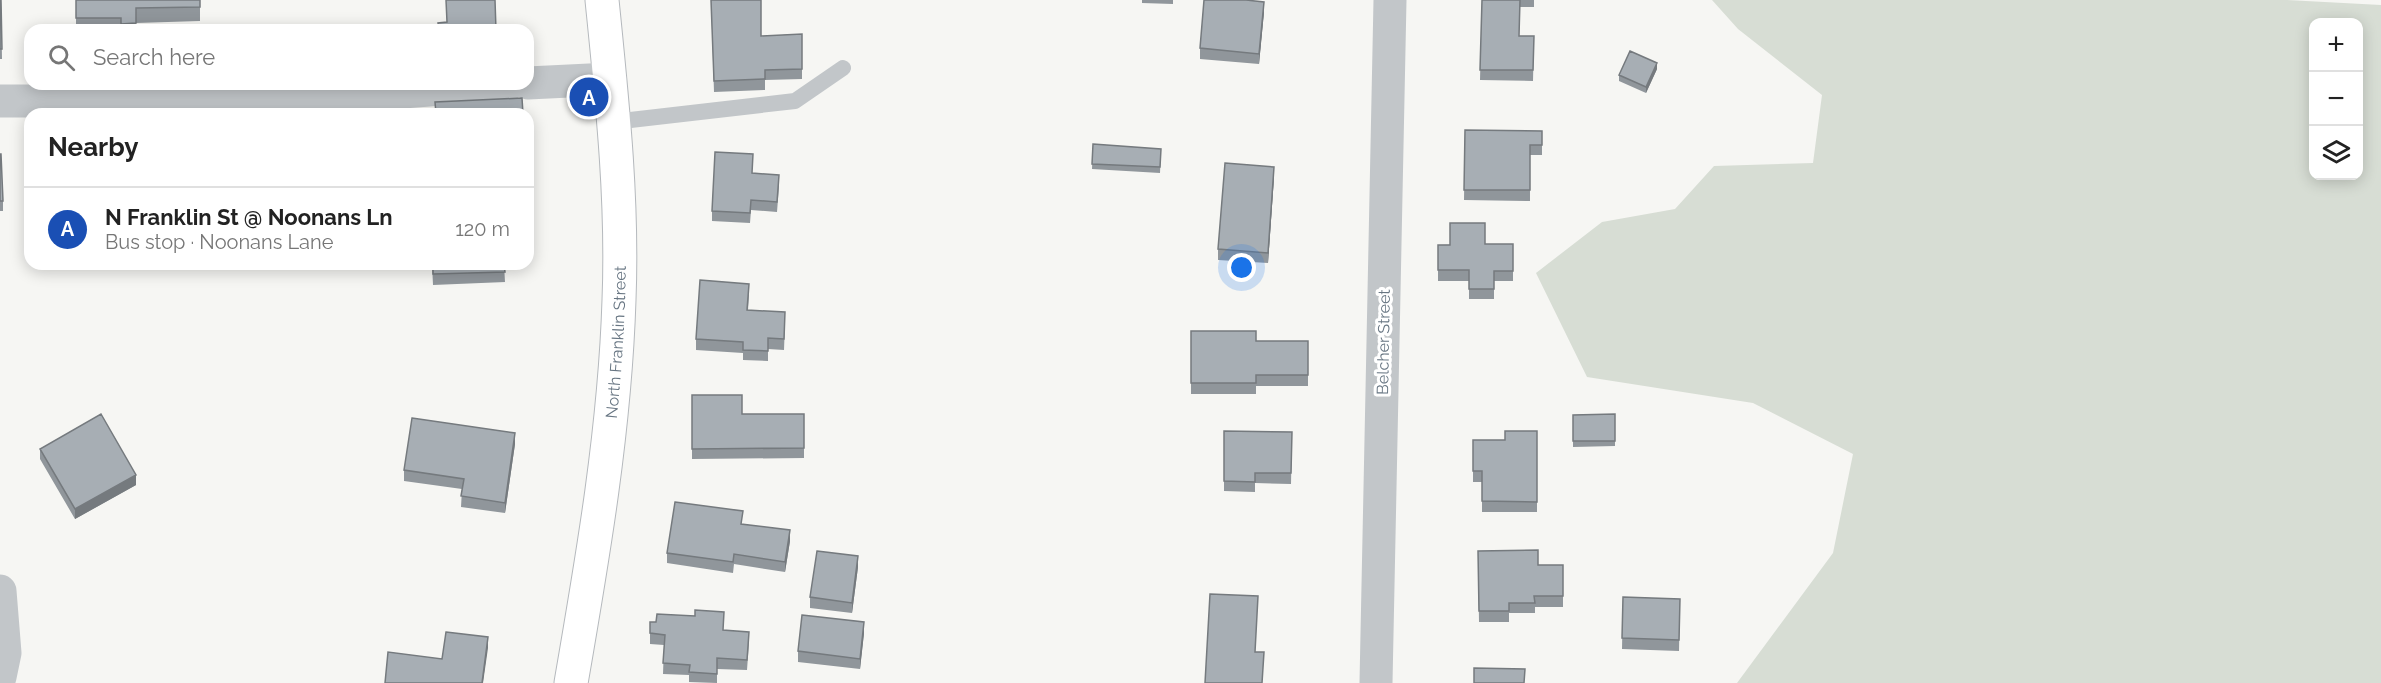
<!DOCTYPE html>
<meta charset="utf-8">
<style>
body{margin:0;font-family:Raleway,sans-serif;background:#f2f2f2;color:#222}
.controls{position:absolute;right:18px;top:18px;display:grid;overflow:hidden;border-radius:12px;box-shadow:0 3px 15px #0003}
.controls button{width:54px;height:54px;display:grid;place-items:center;padding:0;border:0;border-bottom:2px solid #e0e0e0;background:#fff;color:#222;font:30px sans-serif}
.you{position:absolute;left:1242px;top:268px;width:21px;height:21px;margin:-15px;border:4px solid #fff;border-radius:50%;background:#1a73e8;box-shadow:0 0 0 9px #1a73e833}
.badge{display:grid;place-items:center;width:39px;height:39px;border-radius:50%;background:#7c3aed;color:#fff;font-size:20px;font-weight:700}
.pin{position:absolute;translate:-50% -50%;border:3px solid #fff;box-shadow:0 2px 6px #0006}
.list{margin:0;padding:0;list-style:none}
h2{display:flex;justify-content:space-between;align-items:center;height:78px;margin:0;padding:0 24px;font-size:26px}
h2 small{font-size:20px;font-weight:400;color:#767676}
.list li{display:grid;grid-template-columns:39px 1fr auto;gap:18px;align-items:center;box-sizing:border-box;height:84px;padding:0 24px;border-top:2px solid #e0e0e0}
.list b{display:block;font-size:22px;white-space:nowrap}
.list p{margin:0;font-size:20px;white-space:nowrap;color:#767676}
.list em{font-size:20px;font-style:normal;color:#767676}
.icon{flex:none;width:33px;height:33px;fill:none;stroke:currentColor;stroke-width:2;stroke-linecap:round;stroke-linejoin:round}
.map{position:relative;flex:none;width:2381px;height:683px;overflow:hidden}
.search{position:absolute;background:#fff;box-shadow:0 3px 15px #0003;left:24px;top:24px;width:510px;height:66px;display:flex;align-items:center;gap:15px;box-sizing:border-box;padding:0 21px;border-radius:18px;color:#767676;font-size:22px}
.panel{position:absolute;background:#fff;box-shadow:0 3px 15px #0003;left:24px;top:108px;width:510px;height:162px;border-radius:18px}
.map>svg:first-child{display:block}
</style>
<div class="map">
<svg width="2381" height="683" viewBox="0 0 2381 683">
<rect width="100%" height="100%" fill="#f6f6f3"/>
<!-- green -->
<path fill="#d7ddd4" fill-rule="evenodd" d="M1712,0H2287L2381,5V683H1737L1833,553L1853,454L1753,403L1587,377L1536,273L1602,222L1675,209L1714,166L1813,163L1822,95L1738,29ZM2314,22H2358V176H2314Z"/>
<g fill="none" stroke-linecap="round" stroke-linejoin="round">
<defs>
<g id="secondary">
<path id="s1" d="M571,683C593,556 615,428 619,300C623,200 612,99 602,0"/>
</g>
</defs>
<!-- secondary casing -->
<use href="#secondary" stroke="#b5b9bd" stroke-width="35"/>
<!-- lane -->
<path stroke="#c2c6c9" stroke-width="16" d="M613,122L795,101L843,68"/>
<!-- street -->
<path stroke="#c2c6c9" stroke-width="33" d="M528,83L610,79
M0,101H132L241,95H363L509,84
M0,591L5,653L0,677
M1376,683L1390,0"/>
<!-- secondary -->
<use href="#secondary" stroke="#fff" stroke-width="33"/>
</g>
<!-- wall -->
<path fill="#90969b" d="M0,0H1L2,59H0Z
M76,0H200V21L136,23V30H76Z
M711,0L761,36L802,34V79L765,80V90L714,92Z
M1142,0H1173V4L1142,3Z
M1482,0H1534V7H1520L1519,36H1534L1533,81L1480,80Z
M1264,12L1259,64L1200,59V48Z
M1657,69L1646,93L1619,81V75Z
M1465,130L1542,131V155H1530V201L1464,200Z
M1093,144L1161,149L1160,173L1092,169Z
M0,154L3,201V211H0Z
M752,173L779,186L777,212L751,210L750,223L712,221V211Z
M1274,177L1268,263L1218,260V249Z
M1485,244H1513V281H1494V299H1469V281H1438V245Z
M432,264H504L505,282L433,285Z
M749,294L748,310L785,323L784,350L768,349V361L743,360V353L696,350V339Z
M1191,331L1256,341H1308V386H1256V394H1191Z
M692,395L742,414H804V458L692,459Z
M1615,414V446L1573,447V415Z
M1224,431L1292,432L1291,484L1255,483V492L1224,491Z
M1537,431V512H1482V482H1473V440H1505Z
M515,444L505,513L461,507L462,489L404,481V470Z
M40,449L136,485L75,519L40,459Z
M742,524L790,541L785,572L734,564L733,573L667,563V553Z
M1478,551L1538,565H1563V607H1535V613H1509V622H1479Z
M858,567L852,613L810,608V597Z
M1623,597L1680,599L1679,651L1622,649Z
M724,630L749,642L747,670L717,669V683L689,682V675L663,674L664,645L650,644V633Z
M864,633L860,669L798,662V651Z"/>
<!-- shaded-wall -->
<path fill="#757a7e" d="M1264,2V12L1259,64V54Z
M1657,63V69L1646,93V87Z
M1274,167V177L1268,263V253Z
M515,433V444L505,513V503Z
M136,475V485L75,519V509Z
M790,530V541L785,572V562Z
M858,556V567L852,613V603Z
M864,622V633L860,669V659Z
M488,637V648L483,683H482Z"/>
<!-- building -->
<path fill="#a7aeb4" stroke="#757a7e" stroke-width="1.5" d="M0,0H1L2,49H0Z
M76,0H200V7L136,8V23L121,24V18H76Z
M446,0H495L496,30H439L438,23L447,22Z
M711,0H761V36L802,34V69L765,70V79L714,81Z
M1204,0H1246L1264,2L1259,54L1200,48Z
M1482,0H1520L1519,36H1534L1533,70H1480Z
M1630,51L1657,63L1646,87L1619,75Z
M522,98L523,114H436L435,102Z
M1465,130L1542,131V145H1530V190H1464Z
M1093,144L1161,149L1160,167L1092,164Z
M715,152L753,154L752,173L779,175L777,202L751,200L750,213L712,211Z
M0,154H1L3,201H0Z
M1225,163L1274,167L1268,253L1218,249Z
M1450,223H1485V244H1513V271H1494V289H1469V270H1438V245H1450Z
M433,264H504L505,272L433,274Z
M700,280L749,284L747,310L785,312L784,339L768,338V351L743,350V342L696,339Z
M1191,331H1256V341H1308V375H1256V383H1191Z
M692,395H742V414H804V448L692,449Z
M101,414L136,475L75,509L40,449Z
M1615,414V441H1573V415Z
M412,418L515,433L505,503L461,496L464,479L404,470Z
M1224,431L1292,432L1291,473H1255V482L1224,481Z
M1505,431H1537V502L1482,501V471H1473V440H1505Z
M675,502L743,511L741,524L790,530L785,562L734,554L733,562L667,553Z
M1538,550V565H1563V596H1534L1535,603H1509V611H1479L1478,551Z
M817,551L858,556L852,603L810,597Z
M1210,594L1258,596L1255,652H1264L1262,683H1205Z
M1623,597L1680,599L1679,640L1622,638Z
M695,610L724,612L723,630L749,632L747,660L717,658V674L689,672L690,665L663,663L665,635L650,633V622H656L657,614L695,616Z
M802,615L864,622L860,659L798,651Z
M446,632L488,637L482,683H385L388,652L442,659Z
M1474,668L1525,669L1524,683H1474Z"/>
<g text-anchor="middle" stroke-width="6" stroke-linejoin="round" paint-order="stroke">
<!-- street labels -->
<g font-size="16" fill="#677582" stroke="#fff">
<text transform="translate(1383 342) rotate(-89)" y="6">Belcher Street</text>
<text dy="6" stroke="none"><textPath href="#s1" startOffset="344">North Franklin Street</textPath></text>
</g>
</g>
</svg>
<div class="controls">
<button>+</button>
<button>−</button>
<button><svg class="icon" aria-label="layers" viewBox="0 0 24 24"><path d="M12 4l9 5-9 5-9-5zM3 14l9 5 9-5"/></svg></button>
</div>
<div class="you"></div>
<div class="pin badge" style="left:589px;top:97px;background:#1a4fb4">A</div>
<div class="search"><svg class="icon" aria-label="search" viewBox="0 0 24 24"><circle cx="10" cy="10" r="6"/><path d="M15 15l6 6"/></svg>Search here</div>
<section class="panel">
<h2>Nearby<small></small></h2>
<ul class="list">
<li><span class="badge" style="background:#1a4fb4">A</span><div><b>N Franklin St @ Noonans Ln</b><p>Bus stop · Noonans Lane</p></div><em>120 m</em></li>
</ul>
</section>
</div>
